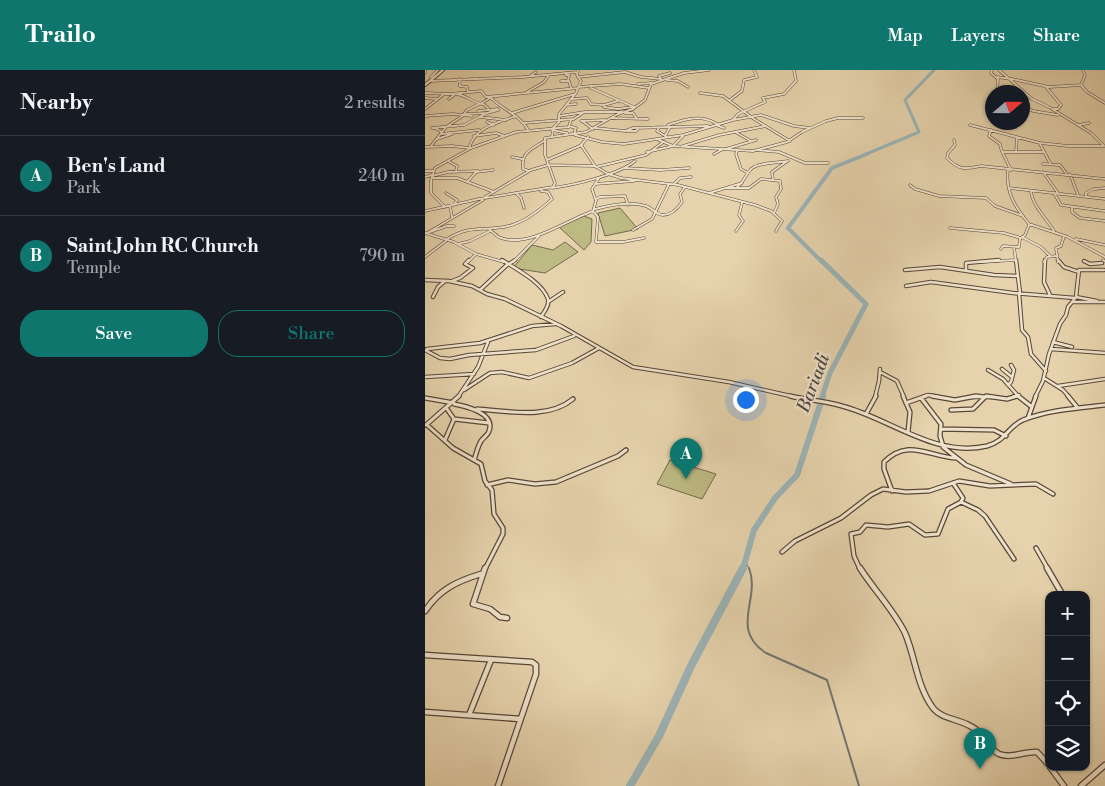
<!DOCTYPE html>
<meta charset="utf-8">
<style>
body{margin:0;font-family:"Libre Bodoni",serif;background:#242831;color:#f1f3f6}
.controls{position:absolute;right:15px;bottom:15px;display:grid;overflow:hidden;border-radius:10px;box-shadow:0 1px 4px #0004}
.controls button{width:45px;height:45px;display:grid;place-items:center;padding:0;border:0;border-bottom:1px solid #363941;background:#171b24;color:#f1f3f6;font:25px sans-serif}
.compass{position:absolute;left:560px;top:15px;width:45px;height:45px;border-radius:50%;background:#171b24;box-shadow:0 1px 4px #0004;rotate:70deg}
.you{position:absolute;left:320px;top:329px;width:18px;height:18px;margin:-12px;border:4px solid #fff;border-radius:50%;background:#1a73e8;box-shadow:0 0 0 8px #1a73e833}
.badge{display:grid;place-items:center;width:32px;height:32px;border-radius:50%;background:#0f766e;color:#fff;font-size:16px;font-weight:700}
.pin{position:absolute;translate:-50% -41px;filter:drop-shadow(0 1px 2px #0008)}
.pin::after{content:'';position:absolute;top:26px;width:18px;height:15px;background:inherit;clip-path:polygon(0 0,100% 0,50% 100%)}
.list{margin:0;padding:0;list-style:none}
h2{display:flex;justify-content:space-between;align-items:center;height:65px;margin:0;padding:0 20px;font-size:21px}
h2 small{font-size:16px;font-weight:400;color:#9ea1a6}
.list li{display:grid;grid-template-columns:32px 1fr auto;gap:15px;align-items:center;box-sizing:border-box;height:80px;padding:0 20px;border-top:1px solid #363941}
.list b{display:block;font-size:19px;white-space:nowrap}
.list p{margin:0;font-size:16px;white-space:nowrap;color:#9ea1a6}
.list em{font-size:16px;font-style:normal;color:#9ea1a6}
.actions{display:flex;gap:10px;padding:15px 20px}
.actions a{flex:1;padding:11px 0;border:1px solid #0f766e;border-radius:20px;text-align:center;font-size:18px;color:#0f766e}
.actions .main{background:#0f766e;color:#fff}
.icon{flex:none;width:28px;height:28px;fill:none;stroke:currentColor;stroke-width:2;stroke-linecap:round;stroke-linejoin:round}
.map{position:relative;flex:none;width:680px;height:716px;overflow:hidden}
header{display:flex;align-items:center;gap:30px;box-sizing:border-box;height:70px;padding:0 25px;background:#0f766e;color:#fff}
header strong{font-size:24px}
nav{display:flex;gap:28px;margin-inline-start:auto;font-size:18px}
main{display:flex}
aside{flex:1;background:#171b24}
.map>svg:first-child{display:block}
</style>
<header>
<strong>Trailo</strong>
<nav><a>Map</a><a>Layers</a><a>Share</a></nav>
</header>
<main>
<aside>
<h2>Nearby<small>2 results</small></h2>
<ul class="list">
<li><span class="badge">A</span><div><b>Ben's Land</b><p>Park</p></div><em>240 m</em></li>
<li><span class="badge">B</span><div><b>Saint John RC Church</b><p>Temple</p></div><em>790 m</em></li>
</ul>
<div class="actions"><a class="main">Save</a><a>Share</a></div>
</aside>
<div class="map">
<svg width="680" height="716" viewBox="0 0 680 716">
<rect width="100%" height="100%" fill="#e6d3ad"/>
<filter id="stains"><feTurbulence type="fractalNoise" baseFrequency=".004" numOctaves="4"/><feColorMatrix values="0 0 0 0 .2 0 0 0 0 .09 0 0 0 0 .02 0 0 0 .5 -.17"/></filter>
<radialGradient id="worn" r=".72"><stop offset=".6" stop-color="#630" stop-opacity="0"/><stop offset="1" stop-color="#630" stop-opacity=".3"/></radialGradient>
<!-- green -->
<path fill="#bdba84" stroke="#726a4c" d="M195,138L213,159L180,166L173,143Z
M159,146L167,149L166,172L159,180L134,157Z
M140,172L153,182L120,203L88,198L107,175L128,180Z
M245,390L291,404L277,429L232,414Z"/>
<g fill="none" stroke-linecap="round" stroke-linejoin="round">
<!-- stream-far1 -->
<path stroke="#6e7675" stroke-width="1" d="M320,490L324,499"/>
<!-- stream -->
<path stroke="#6e7675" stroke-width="2" d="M324,498C336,529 304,559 341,583L402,610L434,716"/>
<!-- river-far4 -->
<path stroke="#9cb4b7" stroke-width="3" d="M439,85L494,62L480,30L509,0"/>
<!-- river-far3 -->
<path stroke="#9cb4b7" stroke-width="4" d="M397,192L363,158L407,98L442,84"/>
<!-- river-far2 -->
<path stroke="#9cb4b7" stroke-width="5" d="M396,190L441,234L405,303L397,327"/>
<!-- river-far1 -->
<path stroke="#9cb4b7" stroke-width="6" d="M318,499L329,460L350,428L372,405L398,326"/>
<!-- river -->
<path stroke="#9cb4b7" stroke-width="8" d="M205,716L234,666L267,594L318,498"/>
<defs>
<path id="minor-far3" d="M0,0V3
M567,0L566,3L573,9L572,22
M574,0L607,29L624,37L666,63L679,76
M658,0L660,5L656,15L662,22L680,33
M141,5H144L143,11
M105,6L111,2
M6,7L13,0
M153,7L200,2L216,7L236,9
M572,7L586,9
M34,9L35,16L42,17L43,22
M587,9L624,17L656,15
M237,10L234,6L245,3
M242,10L253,11L263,17
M5,11L98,7L152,2
M136,11H144L146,18
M213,14L227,13
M153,17L195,14L224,18
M621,17L636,35L633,39H629
M166,18L209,37
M102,22L119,12L124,5
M0,23L25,24L56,21L61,27L153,18
M275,23L298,26L329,49L365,71
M32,24C42,26 47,32 57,34
M0,28L12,29
M66,28C77,39 96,46 103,60
M24,29L30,24
M147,29L162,28L166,34L179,35L193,31
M305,30L317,21L319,10L332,7L329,0
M141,35L151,34
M598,35L608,41L633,45
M179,37L193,39L207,37
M63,38L57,33L65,28
M0,39L19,24
M53,41L73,39
M87,43L150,24
M200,43H208L212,49
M41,44L62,43
M38,45L42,40L54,34
M0,46L28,44L47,46
M134,46L160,42H196
M55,47L81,50
M186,48L223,49
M146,50L144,56L151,58L149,64
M308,50L313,44L340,32L338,28L359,24L371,11L369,0
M156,51L180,50
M157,51L168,59
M62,52L69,55
M99,53L149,49L158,43
M243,55C260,49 276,44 292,54
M291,55L299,58
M545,55L615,73L643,76H679
M654,55L664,53
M7,58L39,55L62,43L73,40
M170,58L200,61L208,58L283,56
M234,58L232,61L242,67
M127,60L142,63
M566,60L564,66L575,74C575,80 583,93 586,100
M202,61H211L214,58
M17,62L21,57L39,45
M312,63L326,71
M16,64L54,60
M150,65L177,72L199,74L258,65L308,50L336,45L369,56L385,58
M49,66L71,63L80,66
M240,66L245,57
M127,67L128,58L134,52V44L151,23L156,11L152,5L153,0
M163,67L156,75L170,96L183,104L196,108L253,115L330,135L346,141L357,151L351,161
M12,69L27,64
M234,70L248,76L328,81L362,72L377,62L401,51L413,48H438
M529,70L530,75L523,83L522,88C535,101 540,99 556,96L680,109
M615,74L625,93
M6,76L17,62L10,58
M258,76L294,65L341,56
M0,77L27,76L44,78
M44,78C50,57 72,53 91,46
M301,79L331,70
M332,80L354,82L380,93H403
M312,81L311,84L316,99L323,103
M222,82L248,76L258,66
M578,82H619
M591,82L592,67
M289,84L298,79
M87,87L97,89
M122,90L157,75
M23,91L32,96L31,101
M618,94L635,95L641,103
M123,95L169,96
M171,97L221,85L237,73
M200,98L235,100L264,98
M583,99C580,122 591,139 605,155
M0,101H8
M104,101L98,99C96,82 106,80 119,71
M618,102L633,123
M645,104L653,125
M7,106L23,102L53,101
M0,107L7,105
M7,108H32L69,122
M348,110L347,102L361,92
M43,111L51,102L68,100
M170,114L209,111
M249,114L255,108L266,107
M485,115L490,119L514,126L561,128L570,136L598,146
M127,118C149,115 193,105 210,91
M300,118H324L336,109L355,111L356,119L351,127L353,134L349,143
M311,118C319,113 320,105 326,99C334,92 353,93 363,91
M584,118L680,129
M606,121C607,135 621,148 629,161
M21,123L32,130L29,135
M284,123L317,113
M629,123L636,135L680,141
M92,124L96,128L99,138
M661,126V123L669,119L680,118
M60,127L106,100L123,95
M171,129L175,127L200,126L203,135
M25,136L27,147
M20,137L6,123V110L10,98L46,78L91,62L144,57
M647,138V142L655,148L680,151
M170,139C185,135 206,131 221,136C227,138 232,145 238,145C246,145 253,138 257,132L255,124L260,117
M0,141L54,129L128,117L130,113L120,85V68L161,62L193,44L208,39L220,30L226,14L259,3L284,0
M168,141L173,147L171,172H198L219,168
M525,158L579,163L596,168
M64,159C68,162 72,167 76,168C104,178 142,150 168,141L171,131L167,119L174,108
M208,160L227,149L244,114
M311,161L318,151L314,145L317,133
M5,162L22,156H29
M0,163L29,172L51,184L79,192
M2,163L58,130
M597,167L616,177L625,186
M22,169C45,155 55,161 79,157C97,154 114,141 127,129L123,122L116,121
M651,169L680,175
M33,174L45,171L65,161
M589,177L591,192
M576,179L578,176L594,177L595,169L600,165L604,155H607L643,167L680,187
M0,187L22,170
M678,190L680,191
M43,192L51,184
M88,192L114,166
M555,192L590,190
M619,192L622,187L631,186
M633,192L631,178L636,176L639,166"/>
<path id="minor-far2" d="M77,190C91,199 117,212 123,229C125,235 119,242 116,247
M591,190L595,223
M620,190L619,212L625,225
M633,190L639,197L654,202
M659,191L665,194L677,193
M84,194L90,190
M480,200L515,197L569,205L592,206
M541,200V193L574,190
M0,210L24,211L47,216L62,224L80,229L136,256L208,297L304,312L370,327
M27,211L35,208L48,198L40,194L44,190
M481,216L506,212L588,223L650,228
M55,220L83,194
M594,223L597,260L603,267L606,284L621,301
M8,227L13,217L20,211
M651,227L672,231
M123,232L138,222
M648,232H680
M628,272L647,277
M2,279L55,273L107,256L130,254
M626,279L680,283
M0,280L15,288L25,289L44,285L111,280L149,266
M577,299L587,307
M563,300L578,309L594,327
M455,302L472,311L479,327
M0,307L49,304
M619,308L638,320L644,327
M583,315L586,312L589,300L586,295
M633,316L680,309
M39,320L65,303L77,302L104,308L147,293L174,278
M33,327L53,297L63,272
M450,327L454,311L455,299
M498,327L503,325L514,327
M546,327H559
M560,327H568
M588,327L594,325
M610,327L618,311L624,284L635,254L641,245L643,237L651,227L654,200H679"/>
<path id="minor-far1" d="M365,326C382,330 400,331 417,336C464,348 510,388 562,376C581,371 582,357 598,350C623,340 653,338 680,335
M478,326L485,342L483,362
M507,326L530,330L551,326L559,327
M593,326L607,337
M643,326L652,337
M0,328L29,333
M496,328L516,354L515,366L518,376
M481,333L501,326
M29,334C40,336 71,343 64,361C63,365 58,368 56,371C53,376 51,384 49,390
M52,339C83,341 123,350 148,329
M526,340L548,339L561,326L582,329L592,326
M441,344L451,326
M603,348L611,326
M29,349L64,353
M1,355L34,326
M2,355L28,378L56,394L60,411L67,420L69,444L78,458V464L60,499
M516,359L569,360L581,366
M20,370L29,349L22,339
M518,377L541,395L586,414
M62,415L83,410L110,414L131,412L193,386L201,380
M467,421L459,399V392C483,368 503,386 530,388
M536,432L553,440L560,446L589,489
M611,478L623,499
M357,482L370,471L416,448L446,425L458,419L481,422L504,421L534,411L565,416L611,414L628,424
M435,499L429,486L426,464L435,462L441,455L463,457L484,454L500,465L513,464L523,439L536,432L538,428L528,413"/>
<path id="minor" d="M60,498L48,534L65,539L75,547L82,548
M435,498C449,520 468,539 480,563C490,586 492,617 508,638C518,651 539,648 554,662C561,669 565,680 574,684C586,689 600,681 612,682L624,695
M622,498L637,524
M0,541C14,520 32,511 56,504
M0,585L107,592L111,595V604L73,716
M0,642L95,649
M44,645L66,590
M625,697L639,716
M656,716L680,695"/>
<path id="secondary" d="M0,15L18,0"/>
</defs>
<!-- minor-far3 casing -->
<use href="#minor-far3" stroke="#58483a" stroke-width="3"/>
<!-- minor-far2 casing -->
<use href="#minor-far2" stroke="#58483a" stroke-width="4.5"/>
<!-- minor-far1 casing -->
<use href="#minor-far1" stroke="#58483a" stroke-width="5.5"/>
<!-- minor casing -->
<use href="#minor" stroke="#58483a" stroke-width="7"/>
<!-- secondary casing -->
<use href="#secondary" stroke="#281a13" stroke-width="4"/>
<!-- minor-far3 -->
<use href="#minor-far3" stroke="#efe2ca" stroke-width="2"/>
<!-- minor-far2 -->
<use href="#minor-far2" stroke="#efe2ca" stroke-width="2.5"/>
<!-- minor-far1 -->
<use href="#minor-far1" stroke="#efe2ca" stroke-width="3"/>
<!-- minor -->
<use href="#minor" stroke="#efe2ca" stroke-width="4.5"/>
<!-- secondary -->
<use href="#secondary" stroke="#efe2ca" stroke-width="2.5"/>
</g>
<g text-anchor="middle" stroke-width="4" stroke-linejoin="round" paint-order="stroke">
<!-- water labels -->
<g font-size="18" font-style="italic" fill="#4b4844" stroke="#efe2ca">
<text transform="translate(388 313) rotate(-69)" y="6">Bariadi</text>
</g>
</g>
<rect width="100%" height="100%" filter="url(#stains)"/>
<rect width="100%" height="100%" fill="url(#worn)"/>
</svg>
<div class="controls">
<button>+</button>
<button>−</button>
<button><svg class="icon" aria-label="locate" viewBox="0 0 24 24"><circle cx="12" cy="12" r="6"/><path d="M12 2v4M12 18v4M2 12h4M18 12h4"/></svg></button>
<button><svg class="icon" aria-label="layers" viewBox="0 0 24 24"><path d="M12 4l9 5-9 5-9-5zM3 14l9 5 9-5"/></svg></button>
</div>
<svg class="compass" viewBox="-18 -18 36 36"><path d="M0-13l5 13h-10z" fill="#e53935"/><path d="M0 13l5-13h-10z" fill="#9ea1a6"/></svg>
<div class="you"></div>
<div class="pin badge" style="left:261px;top:409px">A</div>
<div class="pin badge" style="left:555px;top:699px">B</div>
</div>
</main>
